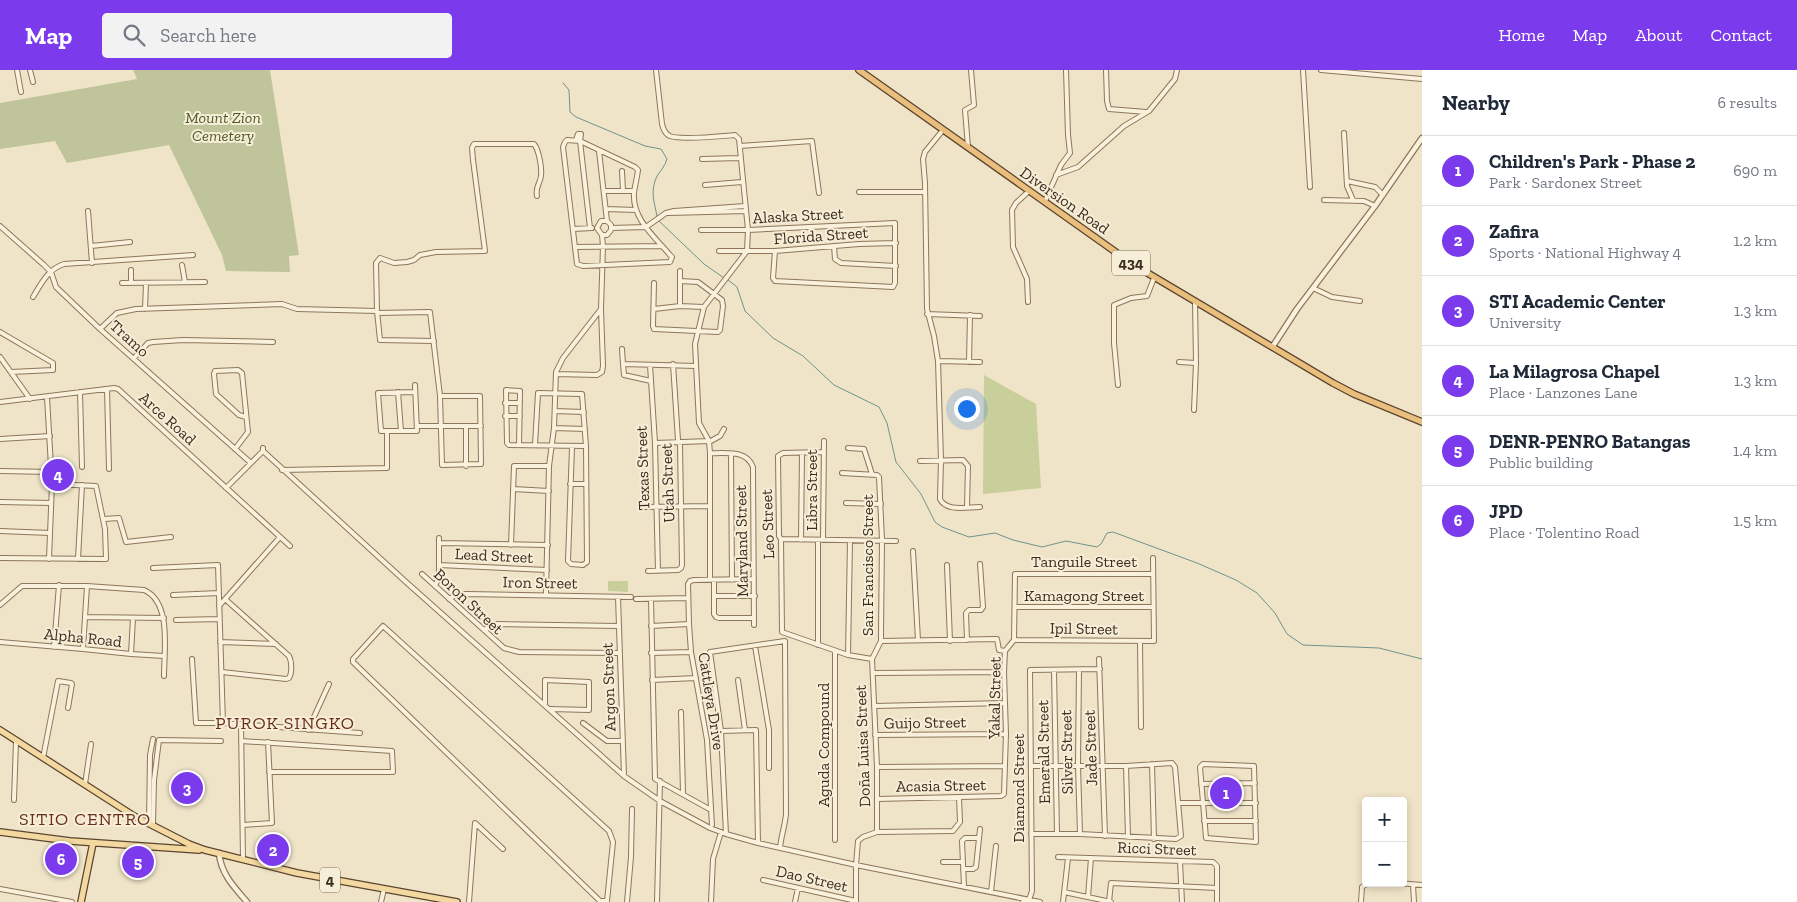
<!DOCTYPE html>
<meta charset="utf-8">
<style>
body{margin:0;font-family:"Zilla Slab",serif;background:#f2f2f3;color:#1f2937}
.controls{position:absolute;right:15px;bottom:15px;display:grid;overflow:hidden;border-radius:5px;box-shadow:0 2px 8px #0003}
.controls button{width:45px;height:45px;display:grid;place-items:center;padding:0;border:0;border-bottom:1px solid #e0e1e3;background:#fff;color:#1f2937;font:25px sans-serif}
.you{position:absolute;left:966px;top:338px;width:18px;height:18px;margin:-12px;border:4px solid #fff;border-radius:50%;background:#1a73e8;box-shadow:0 0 0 8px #1a73e833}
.badge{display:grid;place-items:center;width:32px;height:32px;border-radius:50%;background:#7c3aed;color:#fff;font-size:16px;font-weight:700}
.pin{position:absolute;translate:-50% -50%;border:2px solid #fff;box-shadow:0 1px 5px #0006}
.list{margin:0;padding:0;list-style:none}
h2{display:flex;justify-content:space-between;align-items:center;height:65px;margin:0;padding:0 20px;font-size:21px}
h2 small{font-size:16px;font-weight:400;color:#747a83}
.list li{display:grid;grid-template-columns:32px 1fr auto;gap:15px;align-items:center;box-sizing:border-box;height:70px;padding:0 20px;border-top:1px solid #e0e1e3}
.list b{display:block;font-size:19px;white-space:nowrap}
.list p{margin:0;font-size:16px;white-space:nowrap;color:#747a83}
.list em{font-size:16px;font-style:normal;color:#747a83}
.icon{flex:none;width:28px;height:28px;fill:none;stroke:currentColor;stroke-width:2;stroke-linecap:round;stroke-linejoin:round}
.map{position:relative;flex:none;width:1422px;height:832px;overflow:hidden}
header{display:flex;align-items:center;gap:30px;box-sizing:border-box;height:70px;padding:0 25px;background:#7c3aed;color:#fff}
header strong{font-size:24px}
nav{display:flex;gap:28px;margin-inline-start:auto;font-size:18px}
.search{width:350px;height:45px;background:#f2f2f3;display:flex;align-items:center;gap:12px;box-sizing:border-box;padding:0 18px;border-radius:5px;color:#747a83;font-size:19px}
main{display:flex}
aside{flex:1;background:#fff}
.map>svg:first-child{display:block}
</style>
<header>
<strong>Map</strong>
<div class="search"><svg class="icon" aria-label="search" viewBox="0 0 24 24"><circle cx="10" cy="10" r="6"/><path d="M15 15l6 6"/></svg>Search here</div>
<nav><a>Home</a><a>Map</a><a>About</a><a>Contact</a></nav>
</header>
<main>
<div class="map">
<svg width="1422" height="832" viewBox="0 0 1422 832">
<rect width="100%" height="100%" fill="#f0e4c8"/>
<!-- green -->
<path fill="#c9cf9b" d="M984,305L1036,334L1041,418L983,424Z
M608,511H628V522L608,521Z
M1236,713V733L1215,732V714Z"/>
<!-- cemetery -->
<path fill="#bfc49a" d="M133,0H270L299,185L289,186L290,202L226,201L222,185L169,75L67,93L55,71L0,79V33L137,9Z"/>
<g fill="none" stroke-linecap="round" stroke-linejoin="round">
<!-- stream -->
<path stroke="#6f938a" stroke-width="1" d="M563,13L569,20L570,42L576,47L645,76L661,79L667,89C665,96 661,100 657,106C650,121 654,131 657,146
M659,151L704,194L724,208
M728,210L737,217L745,241L773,268L803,286L834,315L879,337L887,353L896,392L921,424L935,452L942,457L969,467L995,463L1013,470L1042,477L1066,471L1097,477L1101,474L1107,463L1113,462L1197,493L1236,510L1257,523L1275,543L1287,564L1303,575L1379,578L1422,589"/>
<defs>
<path id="minor" d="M17,0L21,22
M30,0L33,12
M656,0L662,54C663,58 664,62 668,65C675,71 723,66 735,65L739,69L748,160L747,181L704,237L695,274L699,353L709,371L710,383V510
M1106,0L1107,31L1109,39L1146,42
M1303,0L1310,117
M1321,0L1422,9
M943,60L925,82L923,89L925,113L927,239L934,266L938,291L941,390L940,429C946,442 967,437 980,437
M1344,63L1347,116L1353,130
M567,70L580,71L635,97L638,100C637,108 635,115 634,123C632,149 655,167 670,185L672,187L670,192L583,196L577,194L563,77L565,72Z
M576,70L578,64H581L580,71L590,158
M740,76L812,71L819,123
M968,77L965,40L974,35L971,0
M599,81L607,151
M702,89L740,88
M622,101L623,121
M1056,105L1078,97L1124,56L1149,41L1175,9L1177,0
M1347,111L1375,117L1383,125
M705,115L742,112
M604,121H634
M859,122H925
M1324,130L1364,131L1375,136
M1045,131L1061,95L1070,83L1068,65L1066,0
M606,139L636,140
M88,141L92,193
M668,143L746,141
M0,156L44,195L51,202L56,217L100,259L251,393
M611,158L646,157L666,143L674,141L745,136
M573,159L592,158
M701,160H748L895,153V213L893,217L775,211L773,208L775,181
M91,176L130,172
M834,176L835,189L841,193L896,196
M575,177L662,176
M719,181H775L859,174L896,173
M182,195L185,212
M131,200V213
M680,201V236
M122,213L205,212
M654,213L653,256L654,259L718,262L720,260L723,236L722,230L698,212L680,211
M1313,218L1332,227L1360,231
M33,227C41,214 48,199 64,194L193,185
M1028,232L1027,209L1013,177L1012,140L1016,133L1029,121
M145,239L146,213
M654,239L680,236L704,237
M377,243L430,242L440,326L442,395L481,394L480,326H440
M927,244L980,246
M100,259L117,243L136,239L282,234L297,239L377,241
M0,262L53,293V300L11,302
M434,271L380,270L377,241L376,193L380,188L394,193L407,192L414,190L420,185L436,182L485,181L473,90L472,78L474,74H534C539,80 542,98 541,106C540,114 535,117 537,126
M622,279L623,294
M0,287L30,329
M134,288L148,273L153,272L183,270L273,272
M938,291L980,292
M969,292L970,245
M1179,292L1196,293
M650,295L655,373L658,501
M556,304L597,305L602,302L603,296L601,239
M651,311L624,305L623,294L696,296
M1118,315L1114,273V235L1131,228L1147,226L1154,208
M107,319L109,399
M80,322L82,397
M398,322L401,361
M415,322L378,323L381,361H417L415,315
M47,327L52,414L49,489
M0,332L114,318L118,319L290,476
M505,333H520
M1194,340L1196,293L1195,231
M555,341L584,342
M505,346H520
M417,356H481
M466,356V396
M554,358L585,359
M0,369L50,366
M709,372L720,366L724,359
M655,373L709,371
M519,375L520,321L506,320L507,373L509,375L586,376
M535,375L538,323L582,324L586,376L587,492L583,495L571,494L568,491L572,377
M848,378L864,379L872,404
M235,379L248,362L242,303L238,300L215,301L214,304L216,324L239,345L246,347
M263,381L406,512L624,706L660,731L710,758L726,764L758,773L856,795L1040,832
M823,382L783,383L778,386L779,466L781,469L782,562L848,585L872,589
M710,383C726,384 746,379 753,397L754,555
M731,384L732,510
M920,391L963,390L968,396L967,437
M282,400L387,398V361
M0,401L51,402
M842,403L877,405L879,407L882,470L881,563V571L872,589L877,697V762
M570,414H586
M226,418L263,381V378
M513,419L549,421
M0,432L51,433
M846,433L881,434
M645,437L710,436
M104,449L119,448L126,472L171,467
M0,461L50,463
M781,469L896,471
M801,470L802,383
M818,470V575
M823,470L824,371
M439,473L548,475
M511,475L514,396H549
M913,481L918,570
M0,488L106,489L105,459L96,416L52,414
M78,489L82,415
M439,495L547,500
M947,495L950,571
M153,498L218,495L223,653
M648,501L678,500L681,498L682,495L680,375L678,370L673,294
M422,504L504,578L519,582L619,583
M714,510V544L716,547L719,548H754
M435,516L439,507V468
M546,524L549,396L554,358L556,302L563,288L601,239L603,176L602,165L597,158L601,151H607L611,155V160L607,165H602
M173,525L219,523
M714,526H755
M618,527L624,706
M449,529L454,526L466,524L631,527
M636,529L688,528
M651,529L655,709L711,740
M0,535L22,516H87L144,520C172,532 164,581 164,606
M219,536L280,467
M1015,537H1153
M85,547L164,548
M176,550L219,549
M651,556L689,554
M484,560L496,554L619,556
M967,570L966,543L969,540H981L983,537L980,494
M1014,570L1154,571L1153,488
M881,571L997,569L999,580L1005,581
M1140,571L1141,657
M0,572L83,579L131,584L164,586
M220,572L276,574
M755,576L769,660V698
M54,577L59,515
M83,579L87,516
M835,581V770
M651,583L691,582
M131,584L133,548
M848,585L850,470
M192,589L196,653H223L360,663
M1099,589L1105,766
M1054,600L1057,764
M1079,600L1078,695L1080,764
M222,602L286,609L289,608C292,603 292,592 289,586L225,529
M873,603L1004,602
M652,610L696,608
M738,610L745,660
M545,634V610L589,612V640L550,639
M874,636L1005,633
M681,642L683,723
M583,653L607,671H622
M241,654L243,789
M308,660L329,614
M721,661L756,660L758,773
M875,665L1006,664
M241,671L392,681L393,702H269
M43,688L58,611L71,613L72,614L68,638
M1152,694L1154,769
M1203,694L1254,696L1256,772L1206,768L1200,697Z
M1031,696H1126L1172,693L1175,697L1181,766L1176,769L1080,764H1031
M1126,696L1128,767
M877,697L1005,696
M85,714L91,674
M1201,714L1255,713
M877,729L1001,726L1004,724L1006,664L1004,602L1005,581L1014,570L1015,504H1153
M14,730L16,671
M1179,733H1256
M1204,751H1256
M149,753L150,685L153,669
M153,755L154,710L159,670L221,671
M243,755L272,753L268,672
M712,755L707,670L691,582L689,554L688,514L690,511L694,510L754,509
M726,764L721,661L710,582L785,571L786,744C785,756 781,766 780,778
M1058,787L1213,792L1217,796V832
M943,792H963
M1180,792L1182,832
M963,799H973L976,797L980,759
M763,810L856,831
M1397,813L1422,815
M1413,815L1414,832
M964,816L962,771L965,768H979
M0,819L72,832
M991,822L996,776
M1064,822L1111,832
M1088,827L1091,788
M381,832L384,819
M469,832L475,753L503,779
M607,832V831L613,772L609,761L383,556L353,589V592L600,831H607
M627,832L631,787L632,739
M657,832L660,711
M711,832L713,789L721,762
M795,832L798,818
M856,832V795L858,771L863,767L877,762L953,761L960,752L959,727
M1023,832L1029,830L1032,821L1030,600L1100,599
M1063,832L1068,788
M1109,832L1111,813L1217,818
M1361,832L1362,817L1368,813"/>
<path id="tertiary" d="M1273,276L1297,239L1375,136L1422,68
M219,783C221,804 234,817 247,832"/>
<path id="primary" d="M0,660L134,746L189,774L205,780L297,803L457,832
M0,762L70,771L199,780
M81,832L93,773"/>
<path id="trunk" d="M859,0L1134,195L1333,313L1354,324L1422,352"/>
</defs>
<!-- minor casing -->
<use href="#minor" stroke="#8d765c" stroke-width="6"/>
<!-- tertiary casing -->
<use href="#tertiary" stroke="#8d765c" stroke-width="7"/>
<!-- primary casing -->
<use href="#primary" stroke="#5b4430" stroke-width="8"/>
<!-- trunk casing -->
<use href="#trunk" stroke="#5b4430" stroke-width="8"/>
<!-- minor -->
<use href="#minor" stroke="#faf1dc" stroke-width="4"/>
<!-- tertiary -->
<use href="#tertiary" stroke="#faf1dc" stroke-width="4.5"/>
<!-- primary -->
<use href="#primary" stroke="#f3d9a0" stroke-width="5.5"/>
<!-- trunk -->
<use href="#trunk" stroke="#eabe7c" stroke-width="5.5"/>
</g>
<g text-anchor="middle" stroke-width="4" stroke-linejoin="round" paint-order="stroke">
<!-- shield labels -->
<g fill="#f7eed8" stroke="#756857" stroke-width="1">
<rect x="1112" y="180.5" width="38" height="25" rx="4"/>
<rect x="320" y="797.5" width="20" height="25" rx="4"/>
</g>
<g font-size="15" font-weight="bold" fill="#3d2e20">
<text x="1131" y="198">434</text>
<text x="330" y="815">4</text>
</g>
<!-- park labels -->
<g font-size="16" font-style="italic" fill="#4d5a26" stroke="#f7eed8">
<text x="223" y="53">Mount Zion<tspan x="223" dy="18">Cemetery</tspan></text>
</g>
<!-- street labels -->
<g font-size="16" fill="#3d2e20" stroke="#f7eed8">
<text transform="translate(1065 130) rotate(35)" y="6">Diversion Road</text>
<text transform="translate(798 145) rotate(-3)" y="6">Alaska Street</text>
<text transform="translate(821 165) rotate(-4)" y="6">Florida Street</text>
<text transform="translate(130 268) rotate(42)" y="6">Tramo</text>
<text transform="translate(168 348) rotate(42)" y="6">Arce Road</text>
<text transform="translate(642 398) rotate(-92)" y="6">Texas Street</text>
<text transform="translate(667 413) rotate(-92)" y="6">Utah Street</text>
<text transform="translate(811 420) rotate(-90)" y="6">Libra Street</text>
<text transform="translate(767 454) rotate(-92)" y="6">Leo Street</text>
<text transform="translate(741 471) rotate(-91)" y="6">Maryland Street</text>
<text transform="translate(494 485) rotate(3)" y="6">Lead Street</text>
<text x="1084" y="497">Tanguile Street</text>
<text transform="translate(867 495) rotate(-90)" y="6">San Francisco Street</text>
<text transform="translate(540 512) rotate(1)" y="6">Iron Street</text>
<text x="1084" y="531">Kamagong Street</text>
<text transform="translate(469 531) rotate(43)" y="6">Boron Street</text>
<text transform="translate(1084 558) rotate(1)" y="6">Ipil Street</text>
<text transform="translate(83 567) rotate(6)" y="6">Alpha Road</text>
<text transform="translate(608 617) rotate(-92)" y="6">Argon Street</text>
<text transform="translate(994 628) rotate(-89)" y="6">Yakal Street</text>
<text transform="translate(712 631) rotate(81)" y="6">Cattleya Drive</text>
<text transform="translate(925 652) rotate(-1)" y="6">Guijo Street</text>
<text transform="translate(823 675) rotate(-90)" y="6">Aguda Compound</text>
<text transform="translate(862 676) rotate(-92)" y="6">Doña Luisa Street</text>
<text transform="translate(1090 678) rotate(-92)" y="6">Jade Street</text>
<text transform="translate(1043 682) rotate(-91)" y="6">Emerald Street</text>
<text transform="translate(1066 682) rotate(-91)" y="6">Silver Street</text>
<text transform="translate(941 715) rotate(-1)" y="6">Acasia Street</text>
<text transform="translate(1018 718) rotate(-90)" y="6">Diamond Street</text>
<text transform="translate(1157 778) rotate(2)" y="6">Ricci Street</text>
<text transform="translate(812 808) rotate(13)" y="6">Dao Street</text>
</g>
<!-- neighbourhood labels -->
<g font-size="18" letter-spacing="1" fill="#6b2e1e" stroke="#f7eed8">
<text x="285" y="659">PUROK SINGKO</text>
<text x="85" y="755">SITIO CENTRO</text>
</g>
</g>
</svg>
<div class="controls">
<button>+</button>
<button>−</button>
</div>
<div class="you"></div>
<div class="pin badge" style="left:1226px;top:723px">1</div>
<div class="pin badge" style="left:273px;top:780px">2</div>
<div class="pin badge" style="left:187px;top:718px">3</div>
<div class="pin badge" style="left:58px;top:405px">4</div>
<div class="pin badge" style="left:138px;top:792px">5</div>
<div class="pin badge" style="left:61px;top:789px">6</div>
</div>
<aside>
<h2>Nearby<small>6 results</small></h2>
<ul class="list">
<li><span class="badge">1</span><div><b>Children's Park - Phase 2</b><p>Park · Sardonex Street</p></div><em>690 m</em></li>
<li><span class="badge">2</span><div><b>Zafira</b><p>Sports · National Highway 4</p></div><em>1.2 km</em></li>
<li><span class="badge">3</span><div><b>STI Academic Center</b><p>University</p></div><em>1.3 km</em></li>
<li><span class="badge">4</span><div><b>La Milagrosa Chapel</b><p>Place · Lanzones Lane</p></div><em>1.3 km</em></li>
<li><span class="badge">5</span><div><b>DENR-PENRO Batangas</b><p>Public building</p></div><em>1.4 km</em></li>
<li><span class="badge">6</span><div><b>JPD</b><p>Place · Tolentino Road</p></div><em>1.5 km</em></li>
</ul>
</aside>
</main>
